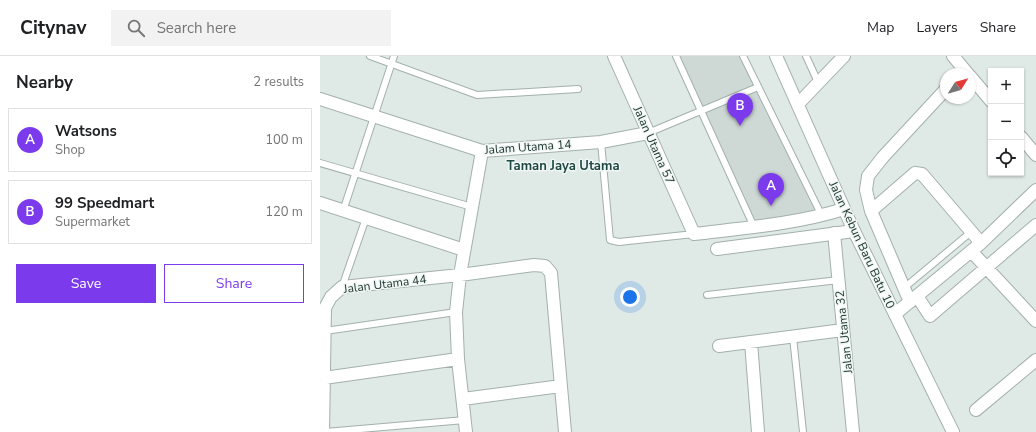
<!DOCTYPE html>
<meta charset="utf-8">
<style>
body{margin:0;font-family:"Nunito Sans",sans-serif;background:#f2f2f2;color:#202124}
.controls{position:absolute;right:12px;top:12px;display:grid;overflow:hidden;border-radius:0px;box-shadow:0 1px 3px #0004}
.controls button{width:36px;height:36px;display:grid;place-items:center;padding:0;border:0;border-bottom:1px solid #e0e0e0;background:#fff;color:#202124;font:20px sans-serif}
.compass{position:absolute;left:620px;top:12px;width:36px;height:36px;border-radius:50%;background:#fff;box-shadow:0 1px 3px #0004;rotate:53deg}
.you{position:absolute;left:310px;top:241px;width:14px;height:14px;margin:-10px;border:3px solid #fff;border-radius:50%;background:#1a73e8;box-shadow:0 0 0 6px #1a73e833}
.badge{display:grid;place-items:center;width:26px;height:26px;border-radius:50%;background:#7c3aed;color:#fff;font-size:13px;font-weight:700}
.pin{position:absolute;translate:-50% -33px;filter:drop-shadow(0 1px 2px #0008)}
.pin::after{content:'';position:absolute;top:21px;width:14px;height:12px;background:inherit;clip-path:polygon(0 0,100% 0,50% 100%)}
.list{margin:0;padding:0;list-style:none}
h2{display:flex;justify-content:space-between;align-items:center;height:52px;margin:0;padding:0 16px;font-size:17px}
h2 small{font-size:13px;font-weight:400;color:#757577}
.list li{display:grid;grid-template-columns:26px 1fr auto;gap:12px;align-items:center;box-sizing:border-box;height:64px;margin:0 8px 8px;padding:0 8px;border:1px solid #e0e0e0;border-radius:0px}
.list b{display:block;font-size:15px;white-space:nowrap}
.list p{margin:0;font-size:13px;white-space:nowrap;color:#757577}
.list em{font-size:13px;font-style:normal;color:#757577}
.actions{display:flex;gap:8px;padding:12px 16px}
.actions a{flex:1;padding:9px 0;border:1px solid #7c3aed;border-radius:0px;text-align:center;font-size:14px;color:#7c3aed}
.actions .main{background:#7c3aed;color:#fff}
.icon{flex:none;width:22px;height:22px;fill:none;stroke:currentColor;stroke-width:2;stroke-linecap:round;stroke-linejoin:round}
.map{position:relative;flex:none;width:716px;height:376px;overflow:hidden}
header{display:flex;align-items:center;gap:24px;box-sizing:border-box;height:56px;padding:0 20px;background:#fff;border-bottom:1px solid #e0e0e0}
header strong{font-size:19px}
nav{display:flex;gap:22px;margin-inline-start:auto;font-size:14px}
.search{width:280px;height:36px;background:#f2f2f2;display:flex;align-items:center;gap:10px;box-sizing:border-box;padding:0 14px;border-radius:0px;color:#757577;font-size:15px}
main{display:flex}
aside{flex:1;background:#fff}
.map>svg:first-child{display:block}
</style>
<header>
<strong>Citynav</strong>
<div class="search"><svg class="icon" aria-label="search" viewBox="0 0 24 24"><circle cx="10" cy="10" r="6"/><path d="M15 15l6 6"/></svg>Search here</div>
<nav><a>Map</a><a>Layers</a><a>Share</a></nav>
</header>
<main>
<aside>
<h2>Nearby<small>2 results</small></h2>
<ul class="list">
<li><span class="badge">A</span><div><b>Watsons</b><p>Shop</p></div><em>100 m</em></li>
<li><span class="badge">B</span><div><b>99 Speedmart</b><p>Supermarket</p></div><em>120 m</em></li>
</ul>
<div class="actions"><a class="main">Save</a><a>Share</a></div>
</aside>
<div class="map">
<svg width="716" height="376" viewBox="0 0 716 376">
<rect width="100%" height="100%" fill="#dfe9e6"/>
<!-- built -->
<path fill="#ced9d5" d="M360,0H420L497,155L436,166Z"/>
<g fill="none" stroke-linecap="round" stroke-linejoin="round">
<defs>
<path id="service" d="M50,0L157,39L258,33
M356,0L434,171
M423,0L502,160
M486,0L498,26
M328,77L438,31
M281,86L290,184L299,186L374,178
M0,107L152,151
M23,155L74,0
M22,231L46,162
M584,232L651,176
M387,239L519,224
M5,275L136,256
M473,281L483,376
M5,376L145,364"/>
<path id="minor" d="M294,0L374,178C424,172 476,168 524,153
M633,0L648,18
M650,20L671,45
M0,43L162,95L281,86L328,77
M478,48L524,0
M701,81L716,99
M0,147L144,194
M551,155L595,117L602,118L661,187
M514,177L533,376
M397,193L534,175
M651,195L716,265
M597,240L610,260L716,169
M590,246L551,155L546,134L548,120L563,101L626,33
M575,258L661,187L716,134
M431,286L438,376
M399,290L523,274
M4,322L138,303
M143,343L241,330
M656,354L716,304
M3,376L5,252L11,241L22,231L140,219L214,209L225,210L231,217L245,376
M146,376L138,303L136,256L140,219L162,95"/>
<path id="tertiary" d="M456,0L534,175L633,376"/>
</defs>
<!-- service casing -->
<use href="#service" stroke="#a3b0ad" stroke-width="8"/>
<!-- minor casing -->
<use href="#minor" stroke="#a3b0ad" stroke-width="14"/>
<!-- tertiary casing -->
<use href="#tertiary" stroke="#a3b0ad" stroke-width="14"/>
<!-- service -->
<use href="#service" stroke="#fff" stroke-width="6"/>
<!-- minor -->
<use href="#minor" stroke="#fff" stroke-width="12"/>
<!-- tertiary -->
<use href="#tertiary" stroke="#fff" stroke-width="12"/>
</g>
<g text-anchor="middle" stroke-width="3" stroke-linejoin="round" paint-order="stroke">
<!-- street labels -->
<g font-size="12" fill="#223834" stroke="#eff6f3">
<text transform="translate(334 89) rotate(66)" y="4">Jalan Utama 57</text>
<text transform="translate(208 91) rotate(-4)" y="4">Jalam Utama 14</text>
<text transform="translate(542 189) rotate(65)" y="4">Jalan Kebun Baru Batu 10</text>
<text transform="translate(65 228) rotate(-7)" y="4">Jalan Utama 44</text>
<text transform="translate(524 276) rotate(-96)" y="4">Jalan Utama 32</text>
</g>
<!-- neighbourhood labels -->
<g font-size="13" font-weight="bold" fill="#1f4843" stroke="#eff6f3">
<text x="243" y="114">Taman Jaya Utama</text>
</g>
</g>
</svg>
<div class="controls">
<button>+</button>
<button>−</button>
<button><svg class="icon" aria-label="locate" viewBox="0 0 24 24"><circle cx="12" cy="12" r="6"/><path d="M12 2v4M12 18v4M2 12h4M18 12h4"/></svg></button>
</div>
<svg class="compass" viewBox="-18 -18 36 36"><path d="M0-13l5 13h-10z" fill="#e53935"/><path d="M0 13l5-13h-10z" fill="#757577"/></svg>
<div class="you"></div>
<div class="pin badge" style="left:451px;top:150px">A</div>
<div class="pin badge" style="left:420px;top:70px">B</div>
</div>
</main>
